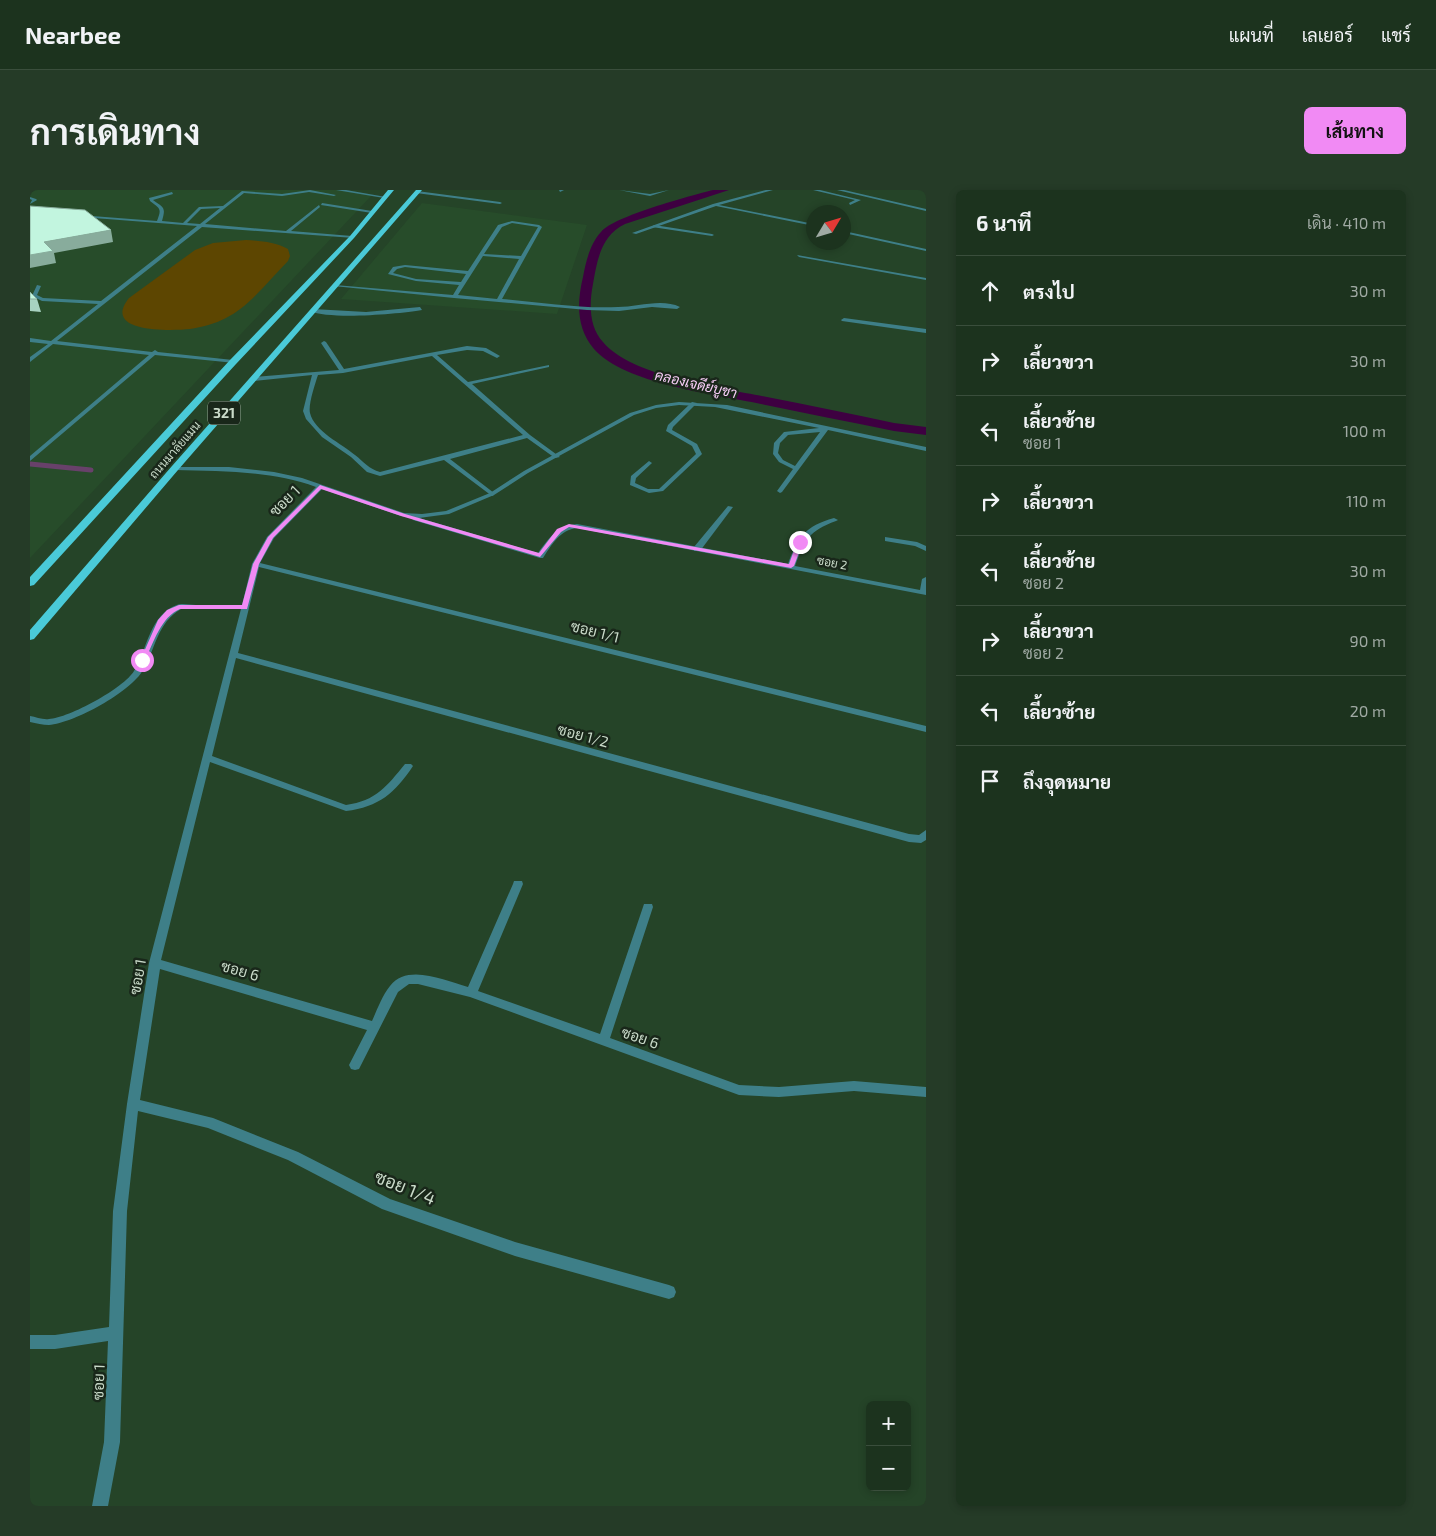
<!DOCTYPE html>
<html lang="th">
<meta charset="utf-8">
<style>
body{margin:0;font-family:"Exo 2",Sarabun,sans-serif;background:#253b27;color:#f1f3f6}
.controls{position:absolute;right:15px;bottom:15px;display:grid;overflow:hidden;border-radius:8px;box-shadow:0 2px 8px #0003}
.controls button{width:45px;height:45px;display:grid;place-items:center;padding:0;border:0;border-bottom:1px solid #3a4e3c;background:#1c331e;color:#f1f3f6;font:25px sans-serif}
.compass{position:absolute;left:776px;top:15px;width:45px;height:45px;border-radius:50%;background:#1c331e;box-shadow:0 2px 8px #0003;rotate:52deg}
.stop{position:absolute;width:15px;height:15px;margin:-11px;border:4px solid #f18af4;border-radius:50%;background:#fff}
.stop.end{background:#f18af4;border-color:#fff;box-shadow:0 1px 5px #0008}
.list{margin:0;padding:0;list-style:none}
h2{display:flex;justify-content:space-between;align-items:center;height:65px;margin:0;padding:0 20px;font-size:21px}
h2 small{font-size:16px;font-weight:400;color:#a0aaa4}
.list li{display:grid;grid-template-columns:32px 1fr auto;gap:15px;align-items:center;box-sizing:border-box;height:70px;padding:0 20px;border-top:1px solid #3a4e3c}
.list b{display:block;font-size:19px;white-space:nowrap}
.list p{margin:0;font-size:16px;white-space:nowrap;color:#a0aaa4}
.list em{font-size:16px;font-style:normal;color:#a0aaa4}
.icon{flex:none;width:28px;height:28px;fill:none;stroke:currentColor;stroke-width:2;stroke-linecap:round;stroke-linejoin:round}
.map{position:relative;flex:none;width:896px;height:1316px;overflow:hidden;border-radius:8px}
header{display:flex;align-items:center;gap:30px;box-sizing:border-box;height:70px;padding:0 25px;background:#1c331e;border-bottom:1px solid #3a4e3c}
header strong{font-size:24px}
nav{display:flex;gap:28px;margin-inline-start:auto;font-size:18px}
.intro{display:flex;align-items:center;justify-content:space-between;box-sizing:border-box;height:120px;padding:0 30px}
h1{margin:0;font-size:35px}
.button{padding:12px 22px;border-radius:8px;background:#f18af4;color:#111;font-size:18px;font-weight:700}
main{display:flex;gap:30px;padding:0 30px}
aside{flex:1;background:#1c331e;border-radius:8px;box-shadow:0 2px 8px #0003}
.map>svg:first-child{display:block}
</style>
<header>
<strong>Nearbee</strong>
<nav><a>แผนที่</a><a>เลเยอร์</a><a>แชร์</a></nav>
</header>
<div class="intro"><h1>การเดินทาง</h1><a class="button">เส้นทาง</a></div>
<main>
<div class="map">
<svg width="896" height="1316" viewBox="0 0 896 1316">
<rect width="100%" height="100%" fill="#254428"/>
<!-- built -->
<path fill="#274c2a" d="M0,0H307L342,5L0,368Z
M392,13L557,35L527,124L311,109Z"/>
<!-- green -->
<path fill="#5d4601" d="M216,50C231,51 245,52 258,59L260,66L258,71C239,90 220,116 196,128C185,134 172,137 160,139C140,141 71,143 99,108L165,60L183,53Z"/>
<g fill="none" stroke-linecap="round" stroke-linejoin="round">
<!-- stream -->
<path stroke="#68416a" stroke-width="5" d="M0,274L61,280"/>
<!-- canal -->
<path fill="#3e0041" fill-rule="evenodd" d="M683,0H699L595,34C571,45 567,71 563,94C559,114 559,137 573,152C602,187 693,198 737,207C779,215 822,224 864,233L896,237V245L864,241C820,232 775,223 731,214C685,204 595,194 564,159C546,138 547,112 553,87C556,71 560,54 571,42C584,26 660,6 683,0Z"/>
<!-- service -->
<path fill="#3e7f88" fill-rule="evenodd" d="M280,0L306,5L304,6L279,2L252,6L214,3L175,34L256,41L289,15L290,17L261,41L322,46L324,48L172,37L27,151L122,162L125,160L128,162L203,170L205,171V173L125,165L0,271V266L119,165L23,154L0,172V167L18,154L0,152V148L21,151L68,114L12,111L2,106L7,95L11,96L7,105L13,108L71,111L167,36L51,27L49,25L127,31C132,18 130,19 120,11L119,8L142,2L143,4L123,10C134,18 136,17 132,31L153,33L169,17L193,16L212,1L252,4ZM190,18L170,34L157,33L171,19Z
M529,0H534L530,2Z
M783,0H790L831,10L820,15L819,13L825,10Z
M387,1L470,12L472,13L470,14L386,3Z
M0,7L6,9L7,10L0,14L2,10L0,9Z
M292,13L342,21L344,22L342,23L291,15Z
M482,31L509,35L512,37L472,109C510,112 550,119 588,117C607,117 632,108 650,117L647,119L622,117L589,121L557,120L424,108L303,96L305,95L423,105L429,95L386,91L358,84L363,77L375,75L438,81L468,35ZM482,33L508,37L491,66L454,64L472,37ZM453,66L489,69L467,109L428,105ZM375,77L436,84L431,92L386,89L363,83L367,79Z
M815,32L819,33L814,36V33Z
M624,35L682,44L684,45L682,46L622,37Z
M390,117L392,120C369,124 300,130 280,121L283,119L336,122Z
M294,151L296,152L314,179L437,156L456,158L470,166L467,168L453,161L437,160L407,165L438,192L519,175V177L442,194L500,245L530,267L525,268L497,248L420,269L464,303V305L462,306L414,270L350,286L337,282L321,267L292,247L276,229L273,221L282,185L223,191L220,189L223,187L309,180L291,153ZM402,166L493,245L350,282C339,279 334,272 325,265C312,254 284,241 280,223C278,215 285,194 288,185L313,183Z
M662,212L667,213L643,237L642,240L667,254L672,264L671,265L633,301L619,303L600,295L601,286L619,271L622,273L606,288L605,293L618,299H629L666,264L662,256L636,241L638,235Z
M698,316L703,317L670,361H664V357Z"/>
<!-- minor -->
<path fill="#3e7f88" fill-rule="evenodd" d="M306,0H316L356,7L354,8Z
M589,0L620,4L639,0L620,6Z
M736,0H743L689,15L784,34V36L686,16L606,44L602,43L683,14Z
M807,0H814L896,19V21Z
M814,41L896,59V61L814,43Z
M767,65L896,88V90L769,67Z
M814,128L896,139V143L812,131L811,130Z
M649,212L697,215L896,257V261L798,240L752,302L750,303L747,301L763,279L749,272L743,264L744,253L754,242L789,238L685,217L649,215L626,218L604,225L498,283L464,305L419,324L389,328L508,363C519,348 527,336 547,334L758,374C768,347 775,336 804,328L808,330L806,331C779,341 775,349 765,376L890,400L892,389L896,387V405L547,338C530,340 522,354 513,368H510L383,330L382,328L371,326L292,299L244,348L230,373L896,536V542L229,377L208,463L879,644L889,645L896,640V650L891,653L879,652L206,468L182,566L316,615C346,611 357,596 375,574H381L383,576C365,603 349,617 316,621L180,572L131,770L342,831C347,820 352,806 360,796C378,773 415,791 438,797L483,694L484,691H492L493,694L448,801L570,844L613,717L614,714H622L623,717L580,848L709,895L749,897L824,891L896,897V907L824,901L749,907L709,905L440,807L388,794H379L368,802L329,879L325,880L321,879L319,875L337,840L130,779L110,910L183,928L268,962L360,1009L485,1052L639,1095L644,1097L646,1102L644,1107L639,1109L485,1066L352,1019L258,970L178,938L108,921L97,1021L90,1252L78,1316H62L74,1252L78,1151L25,1159H0V1145H25L79,1137L83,1021L97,914L119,773L211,419H151C127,433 126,458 113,480C101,502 44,533 19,535C13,535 6,533 0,532V526C6,527 13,530 19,529C39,528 94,498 104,481C117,460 120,424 147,415C152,413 160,415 166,415C181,415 196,415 212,415L222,374L237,347L286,297C241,281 193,281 145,280L142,278L143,277H199L244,282L272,288L374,323L392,324L416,321L460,303L494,281L600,223L626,215ZM790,242L765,276L753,270L748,263L750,253L758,245Z
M855,347L887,352L896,356V361L885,356L855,351Z"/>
<!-- trunk -->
<path fill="#4acad8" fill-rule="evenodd" d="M358,0H364L324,48L206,174L4,395L0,396V387L200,170L320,46Z
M386,0H392L148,280L4,449L0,450V440L142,276Z"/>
</g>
<!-- wall -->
<path fill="#a7d3c0" d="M0,102L7,109L11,122L0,121Z"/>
<!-- shaded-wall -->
<path fill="#88ac9c" d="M81,40L83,52L24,63L26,73L0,78V65L14,52Z"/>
<!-- building -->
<path fill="#c2f5df" stroke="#88ac9c" d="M0,16L55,20L81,40L14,52L23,61L0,65Z
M0,102L7,109H0Z"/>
<!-- route -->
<path fill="#f18af4" d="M290,295L375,324L509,363L527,339L539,334L759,374L767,352L770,351L773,352L764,376L761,378L539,337L531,342L510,367L371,326L291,299L243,348L229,374L217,419H150C131,427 124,452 115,470L110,471L128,430L137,420L149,415H212L223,374L238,347Z"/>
<g text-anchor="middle" stroke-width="5" stroke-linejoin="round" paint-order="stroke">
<!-- far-street labels -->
<g font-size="12" fill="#c9dac9" stroke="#19271a">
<text transform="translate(145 260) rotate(-49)" y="4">ถนนมาลัยแมน</text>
<text transform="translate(802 373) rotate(11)" y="4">ซอย 2</text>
</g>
<!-- far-water labels -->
<g font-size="14" font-style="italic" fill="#f7cdf7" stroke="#19271a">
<text transform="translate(666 194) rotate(13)" y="5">คลองเจดีย์บูชา</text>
</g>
<!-- shield labels -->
<rect fill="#19271a" stroke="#94a494" stroke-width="1" x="178" y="211.5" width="32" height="23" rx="4"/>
<g font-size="14" font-weight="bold" fill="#c9dac9">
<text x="194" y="228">321</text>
</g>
<!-- street labels -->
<g font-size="15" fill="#c9dac9" stroke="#19271a">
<text transform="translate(255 311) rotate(-45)" y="5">ซอย 1</text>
<text transform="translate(565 442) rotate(14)" y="5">ซอย 1/1</text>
<text transform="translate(553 546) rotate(15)" y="5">ซอย 1/2</text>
<text transform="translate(210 781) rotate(16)" y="5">ซอย 6</text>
<text transform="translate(108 787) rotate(-80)" y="5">ซอย 1</text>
<text transform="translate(610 848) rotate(19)" y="5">ซอย 6</text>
<text transform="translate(69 1192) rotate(-88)" y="5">ซอย 1</text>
</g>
<!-- near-street labels -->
<g font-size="18" fill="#c9dac9" stroke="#19271a">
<text transform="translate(375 998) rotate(22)" y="6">ซอย 1/4</text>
</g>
</g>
</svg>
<div class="controls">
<button>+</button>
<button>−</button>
</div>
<svg class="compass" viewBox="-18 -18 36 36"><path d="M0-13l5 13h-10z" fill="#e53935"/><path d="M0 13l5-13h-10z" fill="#a0aaa4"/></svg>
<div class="stop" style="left:112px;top:470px"></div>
<div class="stop end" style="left:770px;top:352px"></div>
</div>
<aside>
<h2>6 นาที<small>เดิน · 410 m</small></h2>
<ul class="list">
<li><svg class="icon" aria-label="ahead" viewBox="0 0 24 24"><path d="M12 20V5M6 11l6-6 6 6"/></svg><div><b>ตรงไป</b></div><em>30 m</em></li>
<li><svg class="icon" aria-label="right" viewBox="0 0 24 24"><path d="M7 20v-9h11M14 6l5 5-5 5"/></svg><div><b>เลี้ยวขวา</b></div><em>30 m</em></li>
<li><svg class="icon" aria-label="left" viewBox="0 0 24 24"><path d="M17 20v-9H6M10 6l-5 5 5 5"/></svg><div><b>เลี้ยวซ้าย</b><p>ซอย 1</p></div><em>100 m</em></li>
<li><svg class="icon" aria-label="right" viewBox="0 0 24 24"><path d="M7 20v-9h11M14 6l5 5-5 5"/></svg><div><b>เลี้ยวขวา</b></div><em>110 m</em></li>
<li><svg class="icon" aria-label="left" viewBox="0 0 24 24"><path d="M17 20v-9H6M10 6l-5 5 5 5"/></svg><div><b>เลี้ยวซ้าย</b><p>ซอย 2</p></div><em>30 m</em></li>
<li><svg class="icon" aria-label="right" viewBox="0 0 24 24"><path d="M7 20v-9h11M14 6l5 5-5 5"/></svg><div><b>เลี้ยวขวา</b><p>ซอย 2</p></div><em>90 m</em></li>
<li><svg class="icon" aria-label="left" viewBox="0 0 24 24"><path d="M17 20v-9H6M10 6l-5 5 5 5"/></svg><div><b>เลี้ยวซ้าย</b></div><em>20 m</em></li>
<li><svg class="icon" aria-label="arrive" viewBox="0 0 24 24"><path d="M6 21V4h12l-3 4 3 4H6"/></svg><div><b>ถึงจุดหมาย</b></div></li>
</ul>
</aside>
</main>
